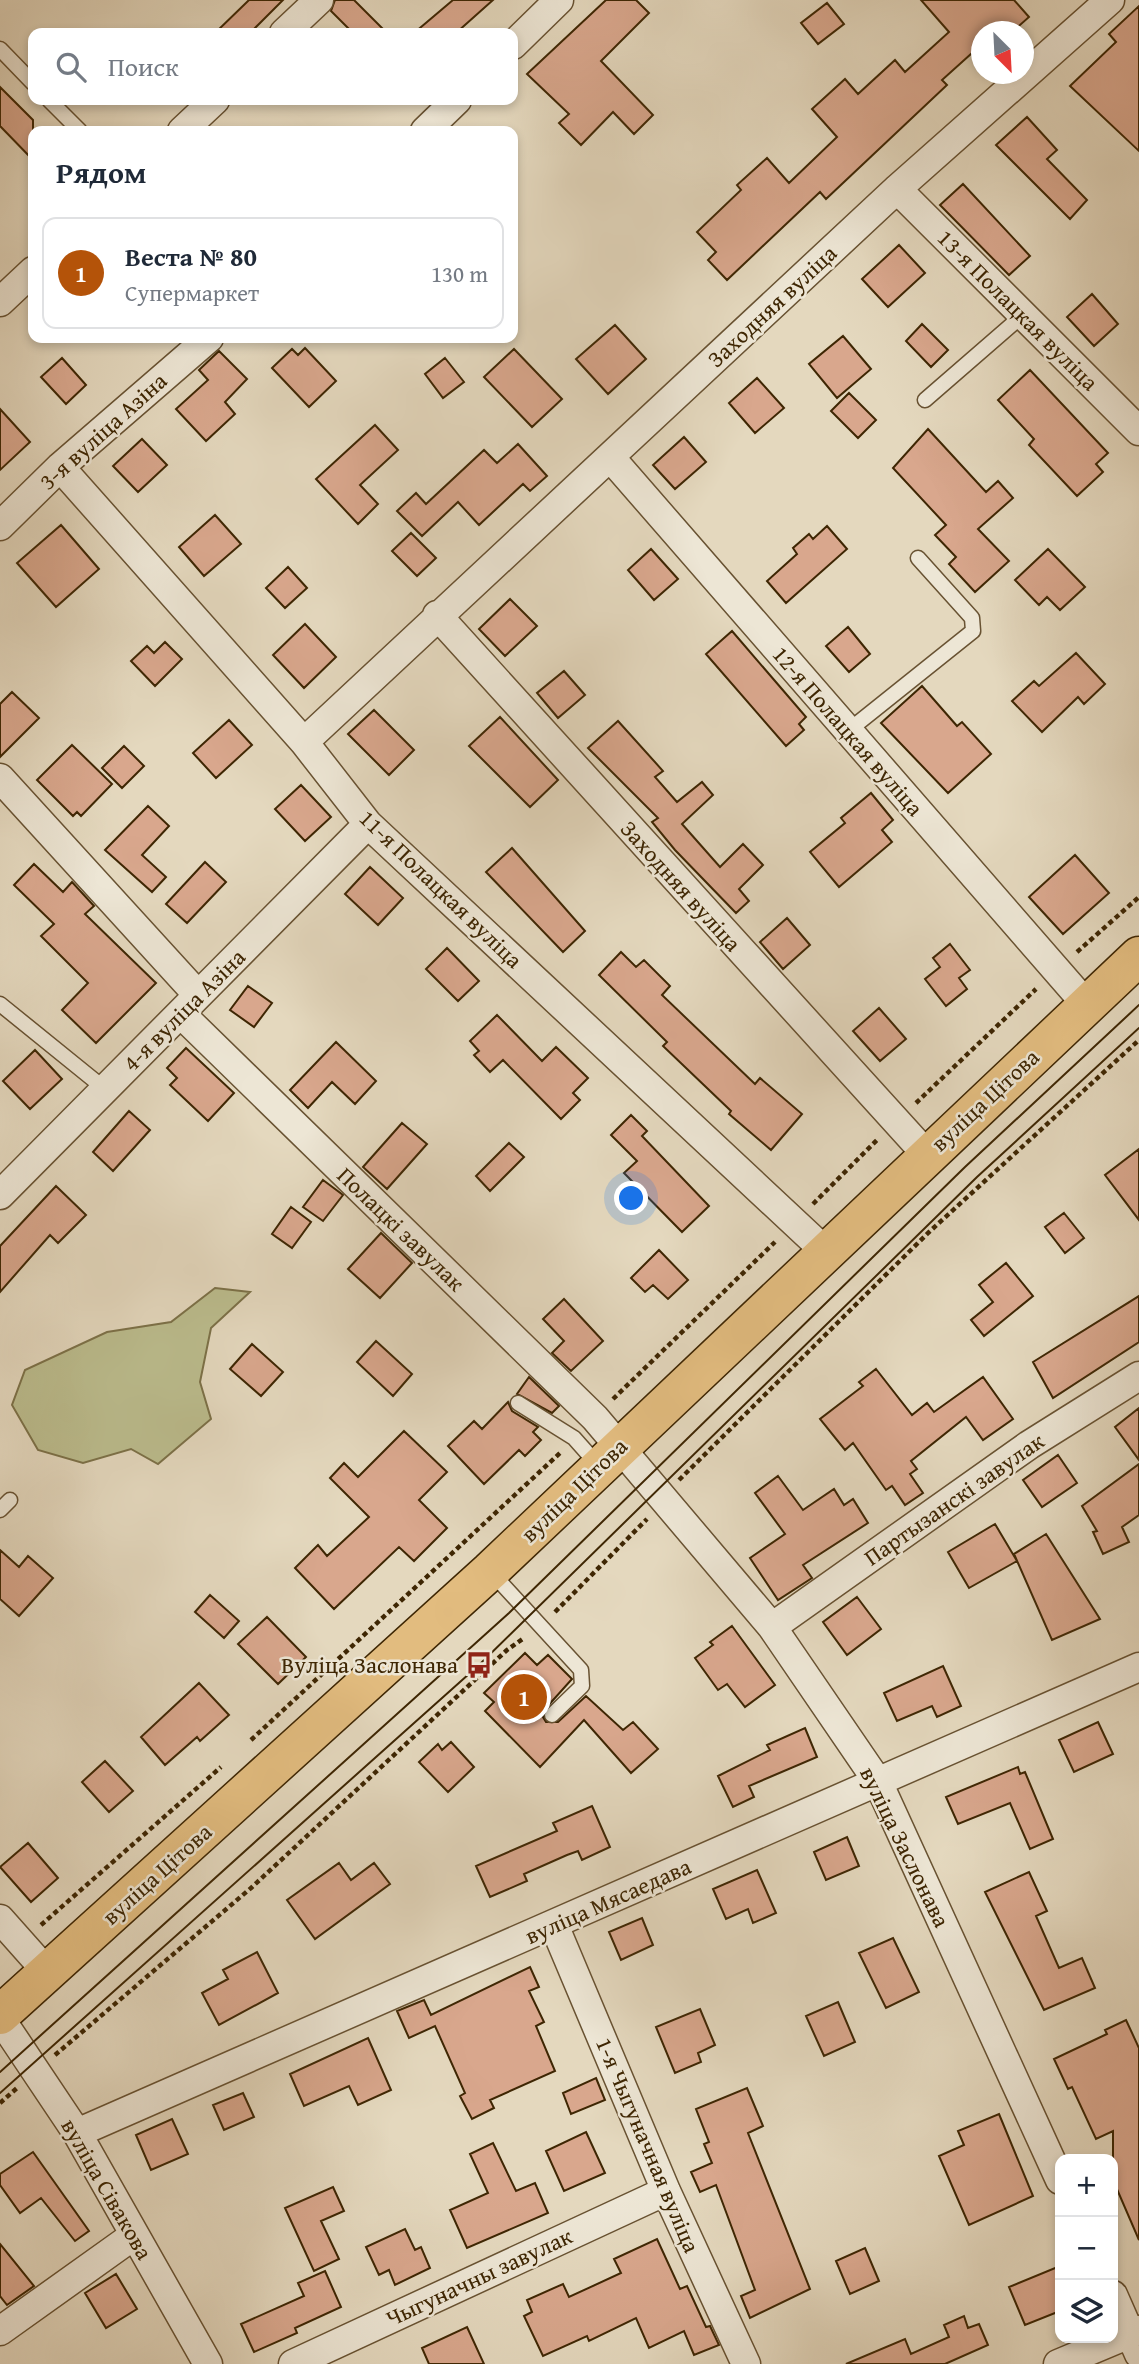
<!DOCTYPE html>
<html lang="ru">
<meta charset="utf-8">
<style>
body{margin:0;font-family:"Gentium Book Plus",serif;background:#f2f2f3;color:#1f2937}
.controls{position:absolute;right:21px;bottom:21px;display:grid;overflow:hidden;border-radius:14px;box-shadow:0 4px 10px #0003}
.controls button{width:63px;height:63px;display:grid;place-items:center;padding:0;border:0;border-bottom:2px solid #e0e1e3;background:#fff;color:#1f2937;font:35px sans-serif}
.compass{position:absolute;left:971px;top:21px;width:63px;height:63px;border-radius:50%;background:#fff;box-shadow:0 4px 10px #0003;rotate:156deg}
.you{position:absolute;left:632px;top:1199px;width:24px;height:24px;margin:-18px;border:5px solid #fff;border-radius:50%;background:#1a73e8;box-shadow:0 0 0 10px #1a73e833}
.badge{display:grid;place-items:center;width:46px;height:46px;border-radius:50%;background:#b45309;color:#fff;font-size:23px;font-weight:700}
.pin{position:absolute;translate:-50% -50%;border:4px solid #fff;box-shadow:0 2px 7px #0006}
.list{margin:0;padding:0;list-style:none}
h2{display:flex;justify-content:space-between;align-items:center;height:91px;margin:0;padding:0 28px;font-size:30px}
h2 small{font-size:23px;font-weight:400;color:#747a83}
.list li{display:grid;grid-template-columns:46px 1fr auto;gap:21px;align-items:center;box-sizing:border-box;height:112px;margin:0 14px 14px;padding:0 14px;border:2px solid #e0e1e3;border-radius:14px}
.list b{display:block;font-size:26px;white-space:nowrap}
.list p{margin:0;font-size:23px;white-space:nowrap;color:#747a83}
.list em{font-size:23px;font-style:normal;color:#747a83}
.icon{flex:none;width:38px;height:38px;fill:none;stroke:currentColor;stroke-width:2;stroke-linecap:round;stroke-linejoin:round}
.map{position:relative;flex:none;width:1139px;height:2364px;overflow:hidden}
.search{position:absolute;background:#fff;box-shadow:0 4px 10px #0003;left:28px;top:28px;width:490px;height:77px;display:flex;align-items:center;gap:18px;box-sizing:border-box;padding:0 24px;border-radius:14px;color:#747a83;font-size:26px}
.panel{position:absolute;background:#fff;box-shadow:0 4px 10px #0003;left:28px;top:126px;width:490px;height:217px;border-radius:14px}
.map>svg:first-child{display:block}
</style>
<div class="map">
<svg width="1139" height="2364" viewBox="0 0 1139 2364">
<rect width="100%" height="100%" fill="#e4d8be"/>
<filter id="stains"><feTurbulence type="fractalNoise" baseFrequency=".00286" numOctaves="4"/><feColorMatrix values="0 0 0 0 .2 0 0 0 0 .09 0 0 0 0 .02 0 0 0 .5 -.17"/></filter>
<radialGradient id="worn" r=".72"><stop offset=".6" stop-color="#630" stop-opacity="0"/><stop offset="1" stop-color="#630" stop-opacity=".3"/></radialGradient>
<!-- green -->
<path fill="#bbbc8d" stroke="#7c7148" stroke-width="2" d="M215,1288L250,1292L211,1328L200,1382L211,1419L158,1464L131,1449L83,1463L38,1450L12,1405L25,1370L107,1332L171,1322Z"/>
<!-- building -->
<path fill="#d9a78d" stroke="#3e2603" stroke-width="2" d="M249,0H283L250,33H215Z
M335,0H354L387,33H353L331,11Z
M453,0H493L456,33H414Z
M606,0H636L649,13L601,61L653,115L634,134L613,112L581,145L559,123L569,114L527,74Z
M921,0H1014L1029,17L1012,32H982V44L942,80L947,85L826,199L820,192L727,280L708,260L716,252L697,232L741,190L737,185L767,158L789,183L837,137L812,109L845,79L858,94L895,60L905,72L949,32Z
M827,3L844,24L818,44L801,23Z
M1139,6V151L1070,86L1116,42L1109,34Z
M0,87L33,120V160L0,126Z
M1027,117L1057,150L1047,159L1087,200L1070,219L996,145Z
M963,184L1030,256L1009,275L940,205Z
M899,245L925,273L888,307L862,279Z
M1092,294L1118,324L1094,346L1067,317Z
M922,324L948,350L931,367L906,341Z
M615,325L646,359L608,394L576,359Z
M843,336L871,369L837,398L809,364Z
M305,348L336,381L309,407L272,368L292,349L298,355Z
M514,349L562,399L532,427L484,377Z
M219,351L247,379L225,402L235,414L206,441L176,409L208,380L199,370Z
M62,358L86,385L66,404L41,377Z
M445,358L464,382L443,398L425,374Z
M1030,370L1108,453L1096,464L1103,472L1077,496L1029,445L1034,439L998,400Z
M757,378L784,408L755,433L729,403Z
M849,393L876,420L858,438L831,411Z
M0,409L30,442L0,470Z
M375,425L398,450L360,485L378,504L358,524L316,479Z
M928,429L986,492L998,481L1013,498L978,529L1009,561L975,592L949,564L956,557L935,535L946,525L893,468Z
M684,437L706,462L675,489L653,465Z
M142,439L167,465L138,492L113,466Z
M518,444L547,476L530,491L523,484L479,525L458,502L422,536L397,511L416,493L426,504L484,450L497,463Z
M215,515L241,544L204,576L179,547Z
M61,525L99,569L56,607L17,563Z
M827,526L847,549L786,603L767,581L797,554L793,548L809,534L813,539Z
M411,533L436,558L417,576L392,551Z
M651,549L678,579L654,600L628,570Z
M1048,549L1085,587L1060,610L1047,597L1039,605L1015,580Z
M288,567L307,588L285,608L266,588Z
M510,599L537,626L505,656L479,629Z
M305,624L336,657L304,688L273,655Z
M848,627L870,654L849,672L826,646Z
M732,631L806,717L799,724L804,730L786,746L706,654Z
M165,642L182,659L155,686L131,661L147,646L154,653Z
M1076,653L1105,684L1084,704L1078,697L1042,732L1012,701L1034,681L1039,686Z
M564,671L585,695L558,718L537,693Z
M922,686L957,726L962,722L991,754L948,793L881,723Z
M12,692L39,718L0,757V704Z
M374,710L414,750L389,775L348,734Z
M500,717L558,780L530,807L469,746Z
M229,720L252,745L216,778L193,753Z
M618,721L663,771L655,777L677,802L702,782L713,795L682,824L720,867L743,844L763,865L739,889L749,901L736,913L675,850L652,822L658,818L588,748Z
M72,745L112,784L81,816L77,812L73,816L37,780Z
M124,746L144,766L122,788L102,768Z
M301,785L331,817L305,841L275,809Z
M871,793L893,820L882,830L892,842L839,887L810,852L845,823L841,818Z
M148,806L169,826L142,855L166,877L152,892L105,850Z
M512,848L585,931L563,952L486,872Z
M1075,855L1109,893L1063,934L1029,897Z
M205,862L226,882L187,923L166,904Z
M34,864L63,892L72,882L94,906L85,914L156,983L96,1043L62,1010L88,983L41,936L54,924L14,885Z
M370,867L403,898L378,925L345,894Z
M787,918L810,945L783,969L760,942Z
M950,944L970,970L959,978L967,989L946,1006L925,979L940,967L933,958Z
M447,948L479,981L458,1001L426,969Z
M621,952L636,967L644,960L670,986L662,995L755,1084L760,1078L802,1114L771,1150L729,1114L731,1111L663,1046L667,1042L599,975Z
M248,986L272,1003L254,1027L230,1010Z
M879,1008L906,1039L880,1061L853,1031Z
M497,1015L542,1061L556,1047L588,1078L573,1093L580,1100L561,1119L503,1060L490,1072L474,1055L479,1051L470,1041Z
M336,1042L376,1081L355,1104L332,1082L308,1108L290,1090Z
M186,1048L234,1093L208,1121L170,1085L177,1078L167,1068Z
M35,1050L62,1079L30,1109L3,1081Z
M129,1111L150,1130L113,1171L93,1152Z
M631,1115L647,1131L642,1136L709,1206L682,1232L624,1173L637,1161L611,1135Z
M402,1123L427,1144L387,1189L363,1167Z
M509,1143L524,1157L490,1191L476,1176Z
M1139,1149V1220L1105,1175Z
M323,1180L343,1195L323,1221L303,1207Z
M56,1186L86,1215L58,1243L50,1235L0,1292V1246Z
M291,1207L311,1222L292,1248L272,1234Z
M1064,1213L1084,1238L1065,1253L1045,1227Z
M381,1233L412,1263L380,1298L348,1269Z
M659,1250L688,1280L668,1299L653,1285L645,1292L631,1278Z
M1006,1263L1033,1296L984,1336L971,1320L993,1302L979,1285Z
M1139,1296V1342L1053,1398L1033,1362Z
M564,1299L603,1341L571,1371L552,1353L564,1341L543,1319Z
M376,1341L412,1374L393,1396L357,1362Z
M252,1344L283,1372L261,1396L230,1369Z
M876,1369L912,1415L927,1403L934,1412L983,1377L1013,1419L983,1440L966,1417L911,1461L917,1469L910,1474L923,1493L905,1505L892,1486L886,1490L853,1443L845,1450L820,1419L863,1386L859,1382Z
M529,1377L559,1406L552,1413L517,1394Z
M508,1402L512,1411L538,1427L533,1432L541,1440L525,1456L519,1450L484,1484L448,1446L474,1421L482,1429Z
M1139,1408V1460L1115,1427Z
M404,1431L447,1472L419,1500L447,1528L414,1561L399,1547L334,1609L295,1568L318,1545L327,1556L369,1517L330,1478L344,1463L358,1477Z
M1058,1455L1077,1483L1042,1507L1023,1480Z
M1139,1464V1515L1122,1527L1129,1542L1103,1554L1093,1532L1097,1531L1082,1506Z
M778,1476L803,1510L834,1489L844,1505L853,1499L868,1523L803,1565L812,1578L778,1600L750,1558L785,1534L755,1493Z
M995,1524L1017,1561L969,1588L948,1552Z
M1046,1534L1100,1619L1052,1640L1014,1554Z
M0,1550L19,1567L28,1556L53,1578L19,1616L0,1599Z
M210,1595L239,1621L224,1638L195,1612Z
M857,1597L881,1629L847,1655L823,1622Z
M267,1617L306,1657L278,1684L238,1644Z
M732,1626L775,1685L745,1707L727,1684L718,1690L695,1658L713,1645L710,1642Z
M525,1653L537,1665L548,1655L572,1679L545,1709L543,1717L546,1722H558L586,1696L623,1730L633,1722L658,1749L631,1773L584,1720L540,1767L485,1711L494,1702L484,1693Z
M943,1666L961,1706L937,1717L932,1706L897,1721L884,1693Z
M199,1683L229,1715L200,1741L197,1737L165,1765L141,1737Z
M1098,1722L1113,1754L1074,1772L1059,1740Z
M805,1728L817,1757L749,1786L754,1797L733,1807L718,1776L770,1750L767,1745Z
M451,1742L474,1767L448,1792L419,1762L438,1744L442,1750Z
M105,1761L133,1791L109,1812L82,1782Z
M1018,1767L1020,1774L1025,1772L1053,1839L1030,1849L1010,1803L958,1824L946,1797Z
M592,1806L610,1847L582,1860L578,1851L567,1855L524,1874L527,1881L490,1897L476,1866L557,1831L553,1823Z
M847,1837L859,1866L826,1880L814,1852Z
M28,1843L58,1878L31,1902L0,1867Z
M339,1863L351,1880L374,1863L390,1884L315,1939L287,1900Z
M757,1870L776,1913L753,1923L748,1909L726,1919L713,1889Z
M1029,1872L1047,1911L1036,1916L1059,1968L1082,1958L1095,1988L1044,2010L985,1892Z
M642,1918L653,1945L621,1960L609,1932Z
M893,1938L919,1992L886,2008L859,1953Z
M257,1952L278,1993L219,2025L202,1993L228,1979L223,1970Z
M530,1967L539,1987L529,1991L544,2022L536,2026L555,2071L490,2100L494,2108L472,2119L460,2096L465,2093L435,2026L409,2038L397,2011L424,2000L431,2015Z
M838,2002L855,2042L824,2056L806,2016Z
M700,2009L715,2045L698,2053L701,2062L675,2073L656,2027Z
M1126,2020L1139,2048V2240L1113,2180V2131L1096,2139L1072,2087L1068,2089L1054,2059L1107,2034L1105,2030Z
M368,2038L391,2090L358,2105L349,2086L304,2106L290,2074Z
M596,2078L605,2100L571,2114L563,2093Z
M747,2088L763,2126L748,2133L810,2289L750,2318L741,2296L755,2290L716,2185L700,2192L691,2172L712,2163L704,2144L709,2142L696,2109Z
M243,2093L254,2117L224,2130L213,2105Z
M999,2114L1033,2196L969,2225L939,2156L964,2145L958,2131Z
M172,2119L188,2154L151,2170L136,2135Z
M586,2132L605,2173L564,2191L546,2151Z
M493,2143L516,2191L535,2183L548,2213L467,2248L450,2210L488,2193L470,2154Z
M33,2152L89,2231L75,2241L41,2198L20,2213L0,2185V2174Z
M333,2187L344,2211L321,2221L339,2259L314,2271L285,2208Z
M405,2229L415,2250L421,2247L430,2268L395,2285L389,2270L379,2275L366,2247Z
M657,2239L680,2289L687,2286L706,2327L710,2326L719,2345L694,2355L684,2331L649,2348L636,2318L589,2341L587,2336L543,2356L524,2316L532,2312L527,2300L563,2284L569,2297L621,2273L614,2259Z
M0,2244L34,2286L7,2305L0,2296Z
M865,2248L879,2281L850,2294L836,2261Z
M1060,2266V2311L1025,2325L1009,2287Z
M325,2271L341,2307L295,2328L297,2333L254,2352L241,2324L304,2296L298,2283Z
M116,2274L137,2309L106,2328L85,2293Z
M964,2316L968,2328L979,2324L988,2345L945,2364H846L905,2339L911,2354L949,2337L944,2325Z
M467,2327L484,2364H429L422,2348Z"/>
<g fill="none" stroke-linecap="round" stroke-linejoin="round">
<defs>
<path id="service" d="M0,49L33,83
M49,100L80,131
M925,400L1023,315
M848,731L973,631L972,618L918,558
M0,1004L105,1089
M518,1403L574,1438L598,1465
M0,1510L10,1500
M491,1572L581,1670L582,1686L552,1715"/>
<path id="minor" d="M284,33L319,0
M513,45L559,0
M182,131L215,100
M425,131L457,100
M897,189L1139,431
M0,302L33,271
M610,457L1086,1004
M60,467L304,742L368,824L825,1251
M0,526L60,467L209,338
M437,615L927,1155
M304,742L897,189L1110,0
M0,778L198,995
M181,1014L595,1418L772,1627L878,1782L1060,2180
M0,1195L368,824
M772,1627L1029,1445L1139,1376
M0,1919L48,1973
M554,1925L666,2191L746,2364
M0,2018L77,2133L208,2364
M77,2133L1139,1667
M1113,2295L1139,2354
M0,2331L133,2236
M293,2364L666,2191
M1058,2364L1139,2330"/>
<path id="primary" d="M0,2015L490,1571L1139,956"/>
</defs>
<!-- service casing -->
<use href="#service" stroke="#685232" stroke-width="17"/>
<!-- minor casing -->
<use href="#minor" stroke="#685232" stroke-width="31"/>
<!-- primary casing -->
<use href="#primary" stroke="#3e2603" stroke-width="41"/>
<!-- path -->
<path stroke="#3e2603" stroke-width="4.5" stroke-dasharray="5 3.5" stroke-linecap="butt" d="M1077,952L1139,897
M916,1103L1036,989
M813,1204L879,1138
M613,1399L775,1242
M679,1480L928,1233L1139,1040
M555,1612L647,1519
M251,1740L560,1453
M41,1925L221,1767
M55,2055L251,1888L507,1650L524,1638
M0,2103L17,2088"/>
<!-- service -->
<use href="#service" stroke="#ede6d5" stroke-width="14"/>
<!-- minor -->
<use href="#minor" stroke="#ede6d5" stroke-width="28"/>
<!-- primary -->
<use href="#primary" stroke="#e2bc7f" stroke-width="38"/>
<!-- tram -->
<path stroke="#3e2603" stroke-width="2" d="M0,2072L509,1613L965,1167L1139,1005
M0,2093L479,1665L977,1177L1139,1028"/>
</g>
<!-- icons -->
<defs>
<symbol id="bus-bare" viewBox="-9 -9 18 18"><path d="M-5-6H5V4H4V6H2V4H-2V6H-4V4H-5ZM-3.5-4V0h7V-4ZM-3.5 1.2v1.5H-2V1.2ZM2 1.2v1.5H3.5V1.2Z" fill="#8f2418" stroke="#ede6d5" stroke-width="2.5" paint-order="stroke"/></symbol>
</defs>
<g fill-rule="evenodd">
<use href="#bus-bare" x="460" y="1646" width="38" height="38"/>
</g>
<g text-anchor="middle" stroke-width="5" stroke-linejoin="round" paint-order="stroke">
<!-- street labels -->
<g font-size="23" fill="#3e2603" stroke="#ede6d5">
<text transform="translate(772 306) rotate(-43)" y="8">Заходняя вуліца</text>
<text transform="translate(1018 310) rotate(45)" y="8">13-я Полацкая вуліца</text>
<text transform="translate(103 431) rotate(-42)" y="8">3-я вуліца Азіна</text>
<text transform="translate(848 731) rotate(49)" y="8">12-я Полацкая вуліца</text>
<text transform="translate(681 886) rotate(48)" y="8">Заходняя вуліца</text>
<text transform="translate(441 889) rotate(44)" y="8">11-я Полацкая вуліца</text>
<text transform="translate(184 1010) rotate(-45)" y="8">4-я вуліца Азіна</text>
<text transform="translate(985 1100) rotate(-43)" y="8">вуліца Цітова</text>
<text transform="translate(401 1229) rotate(44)" y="8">Полацкі завулак</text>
<text transform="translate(574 1490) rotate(-44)" y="8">вуліца Цітова</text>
<text transform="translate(954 1499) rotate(-35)" y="8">Партызанскі завулак</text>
<text transform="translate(905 1847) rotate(64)" y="8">вуліца Заслонава</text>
<text transform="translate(157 1874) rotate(-42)" y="8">вуліца Цітова</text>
<text transform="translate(608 1901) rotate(-24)" y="8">вуліца Мясаедава</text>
<text transform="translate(648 2145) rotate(67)" y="8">1-я Чыгуначная вуліца</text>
<text transform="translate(107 2189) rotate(60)" y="8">вуліца Сівакова</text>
<text transform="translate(479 2277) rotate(-25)" y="8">Чыгуначны завулак</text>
</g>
<!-- poi labels -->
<g font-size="23" fill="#3e2603" stroke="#ede6d5" text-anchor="end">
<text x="458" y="1673">Вуліца Заслонава</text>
</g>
</g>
<rect width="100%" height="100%" filter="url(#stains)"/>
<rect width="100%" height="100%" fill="url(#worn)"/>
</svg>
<div class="controls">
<button>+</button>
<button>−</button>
<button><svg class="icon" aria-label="layers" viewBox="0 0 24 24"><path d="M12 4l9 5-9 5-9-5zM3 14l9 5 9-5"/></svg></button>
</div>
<svg class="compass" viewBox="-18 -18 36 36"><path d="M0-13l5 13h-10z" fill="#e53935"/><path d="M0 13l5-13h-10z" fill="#747a83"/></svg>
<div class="you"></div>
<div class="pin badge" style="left:524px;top:1697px">1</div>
<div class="search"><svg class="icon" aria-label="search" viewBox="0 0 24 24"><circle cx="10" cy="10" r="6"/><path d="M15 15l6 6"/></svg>Поиск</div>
<section class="panel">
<h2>Рядом<small></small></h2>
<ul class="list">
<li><span class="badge">1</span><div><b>Веста № 80</b><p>Супермаркет</p></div><em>130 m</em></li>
</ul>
</section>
</div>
